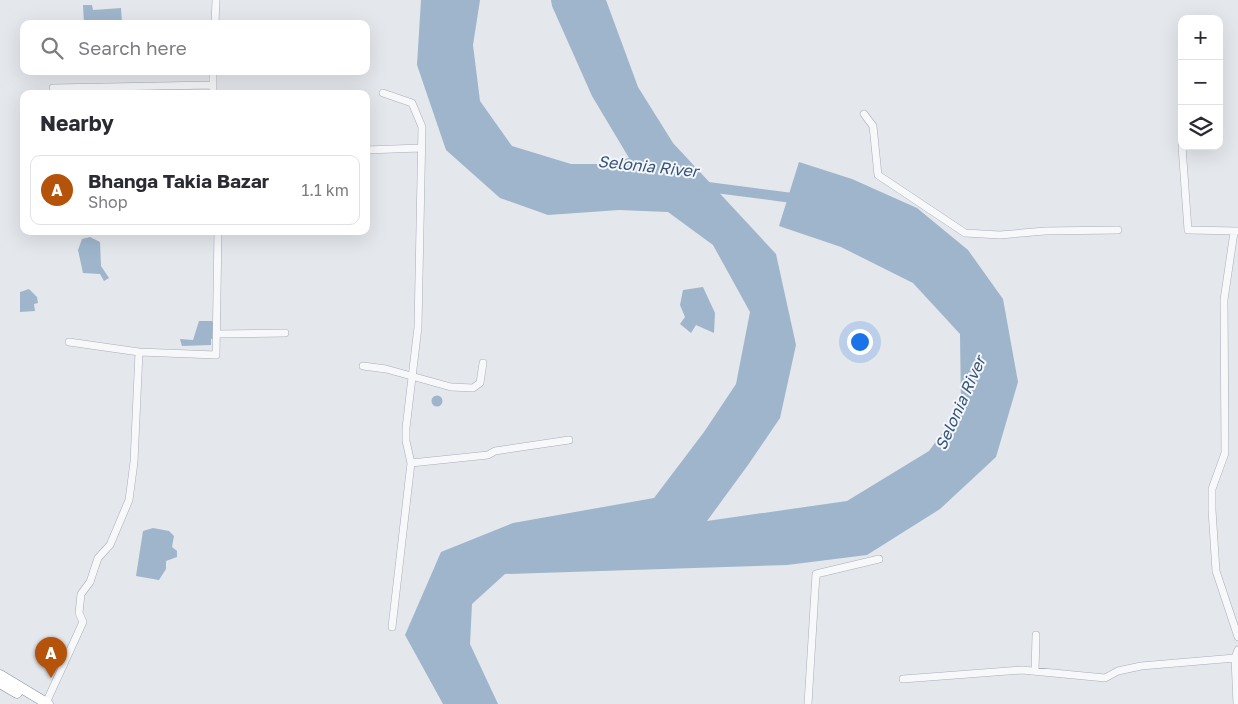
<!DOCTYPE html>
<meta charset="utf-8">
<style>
body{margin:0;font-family:"Golos Text",sans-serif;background:#f7f7f7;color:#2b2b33}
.controls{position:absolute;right:15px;top:15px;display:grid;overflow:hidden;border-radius:10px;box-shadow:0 5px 20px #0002}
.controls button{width:45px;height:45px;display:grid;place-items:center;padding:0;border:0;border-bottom:1px solid #e1e1e2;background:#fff;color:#2b2b33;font:25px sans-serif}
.you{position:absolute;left:859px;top:341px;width:18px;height:18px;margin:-12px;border:4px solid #fff;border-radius:50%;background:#1a73e8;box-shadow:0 0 0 8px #1a73e833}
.badge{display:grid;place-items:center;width:32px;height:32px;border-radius:50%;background:#b45309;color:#fff;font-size:16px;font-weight:700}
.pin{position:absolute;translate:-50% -41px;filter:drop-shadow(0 1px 2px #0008)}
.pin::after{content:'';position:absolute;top:26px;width:18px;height:15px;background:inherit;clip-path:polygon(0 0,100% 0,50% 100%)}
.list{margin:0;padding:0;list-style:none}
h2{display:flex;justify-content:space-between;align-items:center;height:65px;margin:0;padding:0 20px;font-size:21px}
h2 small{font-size:16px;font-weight:400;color:#7c7c81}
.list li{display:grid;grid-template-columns:32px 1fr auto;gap:15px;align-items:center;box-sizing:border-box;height:70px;margin:0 10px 10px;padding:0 10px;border:1px solid #e1e1e2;border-radius:10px}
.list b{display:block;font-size:19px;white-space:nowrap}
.list p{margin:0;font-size:16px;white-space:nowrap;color:#7c7c81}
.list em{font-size:16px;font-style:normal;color:#7c7c81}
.icon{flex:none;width:28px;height:28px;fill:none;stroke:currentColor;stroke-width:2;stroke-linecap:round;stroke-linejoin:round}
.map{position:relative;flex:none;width:1238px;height:704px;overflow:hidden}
.search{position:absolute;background:#fff;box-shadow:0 5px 20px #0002;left:20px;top:20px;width:350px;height:55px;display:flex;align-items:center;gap:12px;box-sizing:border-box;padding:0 18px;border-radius:10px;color:#7c7c81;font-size:19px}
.panel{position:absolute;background:#fff;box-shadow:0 5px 20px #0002;left:20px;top:90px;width:350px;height:145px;border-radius:10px}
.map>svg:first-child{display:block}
</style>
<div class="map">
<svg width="1238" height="704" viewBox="0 0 1238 704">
<rect width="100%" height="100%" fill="#e4e7ec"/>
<!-- water -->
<path fill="#9eb5cc" d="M421,0H480L473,45L480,101L512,146L571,164H607L629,158L592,96L552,6L551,0H606L638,87L673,143L776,254L796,345L780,418L748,465L707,521L847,501L929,451L961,407L960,334L913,283L841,247L779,226L799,162L852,179L917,208L968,250L1003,299L1018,382L996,457L940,509L867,555L787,565L505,574L472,604L470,644L498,704H443L405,635L441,552L513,523L654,498L704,432L736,384L750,312L713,245L668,212L619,210L548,215L500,198L446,150L417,65Z
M83,5H92L93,10L121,8L122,24H84Z
M90,237L100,242L101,266L109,278L104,281L100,274L83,273L78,250L82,239Z
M703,287L715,313L714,333L696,325L691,333L680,324L685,317L680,305L683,290Z
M29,289L37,297L38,303L34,304L35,311L20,312V292Z
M199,321H212L215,326V339H211V345L182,346L180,339L193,340Z
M431.5 401a5.5 5.5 0 1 1 11 0a5.5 5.5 0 1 1-11 0Z
M153,528L169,531L174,536L172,547L177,551V557L166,561V569L159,580L136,576L143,531Z"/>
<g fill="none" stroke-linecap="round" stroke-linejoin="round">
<!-- river -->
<path stroke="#9eb5cc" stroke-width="10" d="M700,186L800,199"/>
<defs>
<path id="minor" d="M215,24L216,0
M53,88L212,85
M383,93L412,103L422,127L418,327L406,428V441L411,463L392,627
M213,94V71
M864,114L873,126L878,175L965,233L1000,235L1045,231L1118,230
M1182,146L1188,230L1238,231
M366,150L421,148
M1234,232L1224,300L1225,453L1212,489V510L1216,571L1238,637
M217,334L285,333
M69,342L139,352L216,355L218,231
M363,366L386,369L451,387L473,388L480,383L483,363
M411,463L488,455L495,451L569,440
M1035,672L1036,635
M903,679L1022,670L1105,678L1118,671L1141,666L1235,658
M46,703L83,622L79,613L81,594L90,582L98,558L110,545L129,500L134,462L139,352
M808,704L816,574L879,559
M1237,704L1235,658L1238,650"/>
<path id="highway" d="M0,675L48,704
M0,683L17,693"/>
</defs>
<!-- minor casing -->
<use href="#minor" stroke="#a8aeb7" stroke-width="8"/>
<!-- highway casing -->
<use href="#highway" stroke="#8a94a3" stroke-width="11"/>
<!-- minor -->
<use href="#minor" stroke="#f7f8fa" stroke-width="7"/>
<!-- highway -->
<use href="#highway" stroke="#fff" stroke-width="10"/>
</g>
<g text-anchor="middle" stroke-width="4" stroke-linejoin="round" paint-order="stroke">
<!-- water labels -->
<g font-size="16" font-style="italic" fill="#33537b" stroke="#f4f6f9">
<text transform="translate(648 166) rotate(6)" y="6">Selonia River</text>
<text transform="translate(960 403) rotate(-66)" y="6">Selonia River</text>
</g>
</g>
</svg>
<div class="controls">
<button>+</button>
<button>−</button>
<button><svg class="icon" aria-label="layers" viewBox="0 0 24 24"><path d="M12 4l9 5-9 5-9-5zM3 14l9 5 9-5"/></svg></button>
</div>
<div class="you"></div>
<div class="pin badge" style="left:51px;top:678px">A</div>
<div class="search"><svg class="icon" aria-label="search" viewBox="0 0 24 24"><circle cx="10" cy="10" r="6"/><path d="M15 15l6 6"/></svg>Search here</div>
<section class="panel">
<h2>Nearby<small></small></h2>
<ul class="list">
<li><span class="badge">A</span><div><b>Bhanga Takia Bazar</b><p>Shop</p></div><em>1.1 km</em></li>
</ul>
</section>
</div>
